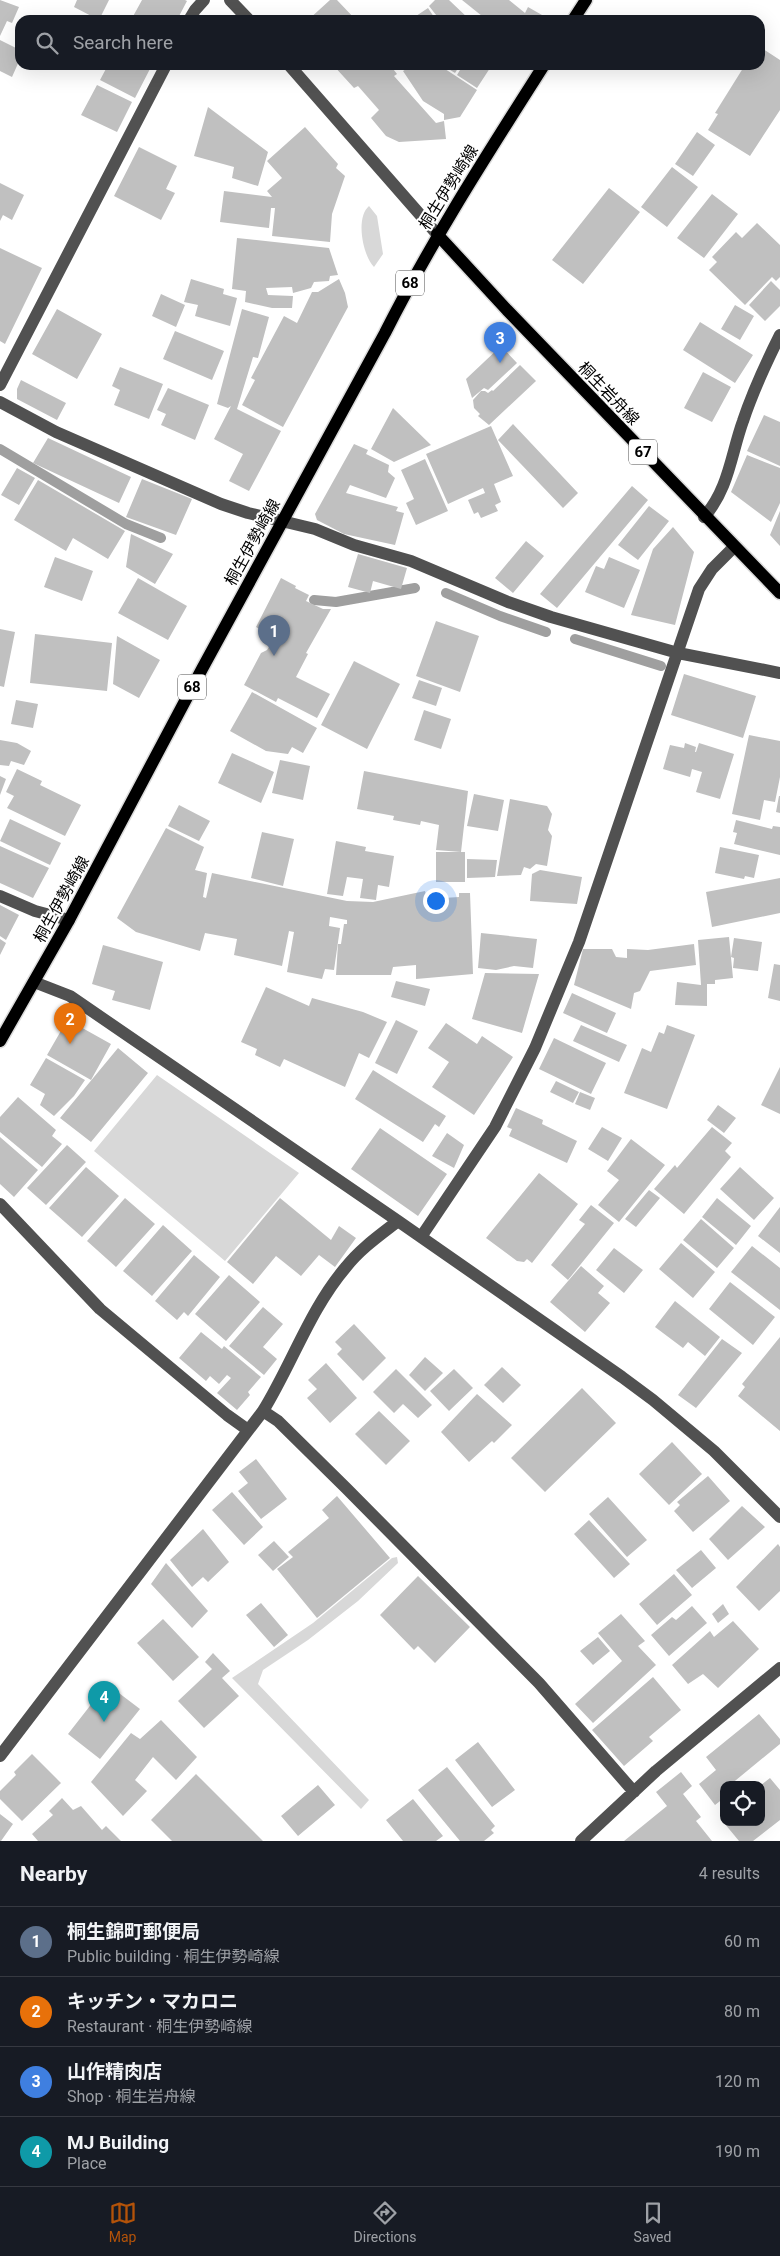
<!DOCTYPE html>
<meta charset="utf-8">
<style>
body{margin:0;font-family:Roboto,"Noto Sans JP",sans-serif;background:#20242c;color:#f1f3f6}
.controls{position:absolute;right:15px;bottom:15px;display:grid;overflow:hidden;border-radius:10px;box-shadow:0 5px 20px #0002}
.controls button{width:45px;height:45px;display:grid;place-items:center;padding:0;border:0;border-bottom:1px solid #363941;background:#171b24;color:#f1f3f6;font:25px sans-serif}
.you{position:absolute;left:435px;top:900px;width:18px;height:18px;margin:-12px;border:4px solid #fff;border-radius:50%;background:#1a73e8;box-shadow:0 0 0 8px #1a73e833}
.badge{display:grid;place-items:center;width:32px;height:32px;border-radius:50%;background:#b45309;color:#fff;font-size:16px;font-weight:700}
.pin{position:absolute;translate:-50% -41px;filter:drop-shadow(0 1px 2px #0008)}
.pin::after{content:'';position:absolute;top:26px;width:18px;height:15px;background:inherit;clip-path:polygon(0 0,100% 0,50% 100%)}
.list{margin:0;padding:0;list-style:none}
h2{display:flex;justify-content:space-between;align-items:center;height:65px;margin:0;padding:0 20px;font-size:21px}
h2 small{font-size:16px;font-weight:400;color:#9ea1a6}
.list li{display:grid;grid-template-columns:32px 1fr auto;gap:15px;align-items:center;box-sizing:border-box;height:70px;padding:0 20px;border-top:1px solid #363941}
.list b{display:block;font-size:19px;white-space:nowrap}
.list p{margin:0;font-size:16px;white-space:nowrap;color:#9ea1a6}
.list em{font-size:16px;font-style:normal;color:#9ea1a6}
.icon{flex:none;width:28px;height:28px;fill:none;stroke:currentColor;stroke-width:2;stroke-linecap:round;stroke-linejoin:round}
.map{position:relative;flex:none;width:780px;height:1841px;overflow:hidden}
.search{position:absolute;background:#171b24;box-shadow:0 5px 20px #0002;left:15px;right:15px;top:15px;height:55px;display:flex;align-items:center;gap:12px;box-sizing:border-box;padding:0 18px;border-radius:15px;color:#9ea1a6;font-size:19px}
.sheet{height:345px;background:#171b24}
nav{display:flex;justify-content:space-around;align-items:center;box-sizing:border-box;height:70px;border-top:1px solid #363941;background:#171b24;font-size:14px;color:#9ea1a6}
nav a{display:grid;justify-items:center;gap:2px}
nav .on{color:#b45309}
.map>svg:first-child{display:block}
</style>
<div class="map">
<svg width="780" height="1841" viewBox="0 0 780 1841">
<rect width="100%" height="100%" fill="#fff"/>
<!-- green -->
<path fill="#d8d8d8" d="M369,206L377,216L383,254L374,267C363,256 355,218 369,206Z
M157,1075L299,1173L225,1261L94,1151Z
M397,1557L398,1563L358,1601L308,1640L263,1670L258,1684L369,1800L361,1809L232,1678L313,1623L392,1558Z"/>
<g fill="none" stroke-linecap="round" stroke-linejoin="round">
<!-- stream -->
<path stroke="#9f9f9f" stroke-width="10" d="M0,449L126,524L161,538
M446,593L500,616L546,632
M314,600L336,602L415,588
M575,639L661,666"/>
</g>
<!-- building -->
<path fill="#c0c0c0" d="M0,0L19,7L12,23L7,21L0,36Z
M77,0H109L99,20L74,7Z
M142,0H185L187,1L177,20H131Z
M330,0H337L356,20H308Z
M435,0H449L470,20H440L429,6Z
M462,0H509L525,13L528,7L542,15L540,20H487Z
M428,8L436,20H410Z
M0,40L20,50V59L12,77L0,71Z
M760,47L780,60V110L750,156L708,130L718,114L715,113L745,65H760Z
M108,65H152L135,98L100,80Z
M333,65H390L397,74L394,76L436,123L444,121L446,139L399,142L386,136L371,118L379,110L358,86L354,88Z
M412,65H439L477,90L460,117L444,120V114L423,101L403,71Z
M442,65H460L455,73Z
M463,65H492L477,88L457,75Z
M97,85L132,102L117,132L81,115Z
M208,107L268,152L258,186L232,178L234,167L194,156Z
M305,127L338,164L336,168L345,176L332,214L330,242L272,236L275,208H271L269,228L220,222L224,191L272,197L267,191L282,178L267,161Z
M697,132L715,145L693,176L675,164Z
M139,147L177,166L166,189L175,193L161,220L114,196Z
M672,167L698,187L667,227L641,207Z
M0,183L24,195L12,220L3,215L0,221Z
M609,188L640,212L583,284L552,260Z
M712,194L738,214L704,258L677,238Z
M757,223L780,245V277L776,281L772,277L745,305L709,270L717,262L712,257L736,232L742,238Z
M237,238L329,248L338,275L330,276L329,281L314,282L311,288L293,293L292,287L266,288L268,295L293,296L292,308H272L245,302L246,291L232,289Z
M0,248L42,268L5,344L0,341Z
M191,279L224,289L223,294L237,298L230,326L195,316L198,305L184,302Z
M339,279L345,293L348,307L283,427L242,405L255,380L251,378L284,316L297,323L312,292H318Z
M771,281L780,290V306L765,321L749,305Z
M161,294L185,305L176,327L152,316Z
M735,305L754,316L740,340L721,329Z
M57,309L102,334L77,379L32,354Z
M242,309L269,317L258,358L253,357L237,409L281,431L249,491L229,481L243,454L214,439L231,406L228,408L217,404Z
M700,322L753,355L735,383L683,350Z
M175,331L224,351L212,380L163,359Z
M501,346L517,363L488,390L484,388L472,398L466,379Z
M520,365L536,381L489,425L478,416L480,414L474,408L473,400L481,391H485L488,393L492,390L493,391Z
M120,367L163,384L149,419L114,405L120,390L112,386Z
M703,372L731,387L712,422L684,408Z
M21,380L66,403L57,420L17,399V389Z
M168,388L209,405L195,440L161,425L166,414L157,410Z
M393,408L431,445L394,462L371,449Z
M764,415L780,422V466L747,451Z
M513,424L578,493L563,508L498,440Z
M491,426L513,476L494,484L501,502L495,505L498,511L481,518L478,512L474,514L468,500L485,493L483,488L448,504L426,454Z
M48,438L131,477L119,503L33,463Z
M354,444L368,450L366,454L389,465L388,472L395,478L386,498L350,485L346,493L398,507L396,511L404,513L395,545L344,534L317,520L315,514Z
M747,455L780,468V503L771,522L731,492Z
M425,459L448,511L416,525L406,503L414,499L401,470Z
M17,468L35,478L19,505L1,495Z
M142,479L192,499L176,535L126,517Z
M38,480L125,531L108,559L73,538L66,551L14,520Z
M632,486L648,500L557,608L540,594Z
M649,506L669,521L638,560L618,545Z
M780,511V546L770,535Z
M673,527L694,552L675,625L631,615L653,549Z
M131,534L173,554L155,584L126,567Z
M526,541L544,556L513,593L495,578Z
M358,554L407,568L401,589L373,581L370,593L348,587Z
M55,557L93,571L82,601L44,587Z
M609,557L640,570L624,608L585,592L596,566L604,569Z
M138,578L187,606L168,640L118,613Z
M281,578L296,586L295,588L309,595L306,601L323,609H331L306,653L308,654L296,677L330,694L317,718L278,698L276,702L244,685L261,653L267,650L275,638L256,627Z
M436,621L479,636L460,692L416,676Z
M0,629L15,632L4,687L0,686Z
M35,634L112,643L107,691L30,683Z
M117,636L160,660L139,698L113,684Z
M354,661L400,684L367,749L321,725Z
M684,674L756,696L743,738L671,715Z
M419,680L442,688L436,706L412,698Z
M252,692L317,728L303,753L292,747L288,754L266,751L230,731Z
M16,700L38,704L33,728L11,724Z
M424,710L451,719L441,749L414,740Z
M749,735L780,741V777L775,802L764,800L760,820L732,814Z
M0,740L17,743L31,751L24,765L11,761L9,766L0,765Z
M685,743L696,747L695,752H696L699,743L734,754L720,799L696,792L702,772L692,769L690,777L663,769L670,745L684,748Z
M232,753L274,772L261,803L218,783Z
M280,760L310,766L303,800L272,793Z
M17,769L42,781L40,785L81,805L65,836L7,808L14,796L6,792Z
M364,771L468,791L461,852L436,850L439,825L421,821L420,825L393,820L394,816L357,809Z
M0,776L6,779L0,795Z
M474,794L504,800L498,831L467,826Z
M779,796H780V813L776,812Z
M510,799L547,806L552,814L548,830L552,836L547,866L536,864L530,869L524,867L521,875L497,876Z
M179,805L210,821L199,841L168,826Z
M10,819L61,843L50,865L0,841Z
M736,820L772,829L773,826L780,827V855L734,844L737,833L733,832Z
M166,828L204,847L195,870L207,873L203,897L206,898L212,873L347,901L373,902L425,891L427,899L459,897V893H470L473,974L416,979V965L393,967L391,975H336L338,944H341L344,924H347V920L330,917L329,926L340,928L334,970L325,969L322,979L287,972L294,932L289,931L282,966L234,955L237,939L205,933L200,951L136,932L117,918Z
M262,832L294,839L283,886L251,878Z
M336,841L366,847L365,851L394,856L389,887L378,885L376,900L360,898L363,879L347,877L343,896L327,894Z
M0,846L49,868L33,898L0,883Z
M720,847L759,855L754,878L745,876L744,879L715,873Z
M436,852H465V882H436Z
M467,859L497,860L495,877L467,878Z
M540,870L582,877L577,904L530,901L532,874Z
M780,878V913L712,927L706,892Z
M0,905L19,915L6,940L0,936Z
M481,933L537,939L533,968L514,966L496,970L478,968Z
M729,937L733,978L715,980V984H707V1006L675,1005L677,982L701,985L698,940Z
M734,938L762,942L758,971L733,968L734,958L731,957Z
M0,939L6,943L0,955Z
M694,944L696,965L650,971L640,991L634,993L631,1009L574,985L583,949H612L616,957L627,958V949L648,950Z
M103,945L163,962L150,1010L112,1000L115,991L92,984Z
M774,964L780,965V1001L768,998Z
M485,973L539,974L522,1033L472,1019Z
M396,981L430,989L425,1006L391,997Z
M266,987L309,1006L312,998L363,1012L387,1022L369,1058L359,1053L345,1087L284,1059L280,1067L255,1055L257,1049L241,1042Z
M572,993L616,1013L607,1033L563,1013Z
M396,1020L418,1031L397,1074L375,1063Z
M446,1023L477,1044L482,1036L513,1057L474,1115L432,1087L449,1062L428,1048Z
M77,1025L111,1044L91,1080L47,1055L62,1029Z
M581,1025L627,1045L619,1062L573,1041Z
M667,1025L695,1035L667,1109L624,1093L642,1048L651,1052L659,1032L664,1034Z
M554,1038L606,1063L591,1094L539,1069Z
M118,1048L148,1073L91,1142L60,1118Z
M46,1058L85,1080L74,1096L54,1116L40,1105L45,1094L30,1085Z
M780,1067V1114L761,1105Z
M373,1070L446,1116L439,1127L435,1124L423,1142L355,1099Z
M556,1081L579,1092L573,1103L550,1092Z
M580,1092L595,1098L590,1110L575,1104Z
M18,1097L56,1130L52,1136L62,1144L42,1167L0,1132V1117Z
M718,1105L736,1118L724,1133L707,1120Z
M516,1108L543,1120L542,1124L577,1141L567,1163L509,1136L512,1129L507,1127Z
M602,1127L622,1138L608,1161L588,1149Z
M712,1127L732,1143L725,1151L731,1157L684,1214L654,1189L675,1165L677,1168Z
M380,1128L447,1174L418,1216L351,1169Z
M447,1133L464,1145L454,1168L432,1156Z
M0,1137L38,1170L14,1197L0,1184Z
M631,1139L665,1165L619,1222L598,1205L619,1180L607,1171Z
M67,1145L86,1162L46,1205L27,1188Z
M86,1167L119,1196L82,1237L49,1208Z
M740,1167L774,1198L754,1220L720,1189Z
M539,1173L578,1204L532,1263L527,1259L524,1262L517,1261L486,1238Z
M649,1190L660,1198L636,1227L625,1219Z
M125,1198L155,1224L116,1267L87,1241Z
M280,1198L331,1240L339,1226L356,1238L335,1267L319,1255L301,1276L276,1256L253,1284L227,1262Z
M717,1198L751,1226L736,1245L702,1217Z
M591,1205L614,1223L568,1280L551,1265L585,1224L579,1220Z
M780,1207V1253L758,1236Z
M701,1219L734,1248L717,1268L683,1240Z
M163,1225L192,1251L152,1296L123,1271Z
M681,1243L715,1272L693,1298L659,1269Z
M752,1246L780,1268V1310L731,1272Z
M614,1248L643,1270L624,1293L596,1270Z
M194,1255L220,1277L188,1316L184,1312L177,1320L155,1301Z
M581,1266L604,1286L598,1293L610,1303L585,1332L550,1302Z
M229,1275L260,1302L226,1341L195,1314Z
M730,1282L775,1317L753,1345L709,1309Z
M675,1301L720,1337L705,1356L688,1342L683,1348L655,1327Z
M263,1307L283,1324L263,1347L277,1359L264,1375L229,1346Z
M354,1324L386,1358L363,1381L337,1354L342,1349L335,1342Z
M201,1332L222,1349L224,1346L261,1377L248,1392L250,1395L237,1410L217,1393L231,1378L227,1375L219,1384L210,1376L206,1381L179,1358Z
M780,1337V1431L738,1396L745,1387L742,1384Z
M722,1339L742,1353L696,1408L678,1395Z
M425,1357L443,1373L425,1391L409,1375Z
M326,1363L357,1398L330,1423L307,1398L317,1389L308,1380Z
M502,1367L521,1385L503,1403L484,1385Z
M396,1369L432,1405L418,1418L403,1404L394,1413L373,1392Z
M454,1369L473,1388L449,1411L430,1391Z
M582,1388L616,1423L545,1492L511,1458Z
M477,1394L512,1425L494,1443L492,1441L469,1462L441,1432Z
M379,1411L410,1441L386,1465L355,1434Z
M672,1442L702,1474L669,1505L639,1474Z
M256,1459L287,1499L261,1519L238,1491L248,1483L239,1472Z
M708,1476L730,1501L693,1532L674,1511L680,1505L677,1502Z
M232,1492L263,1527L244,1545L212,1510Z
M337,1496L390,1558L317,1618L277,1569L293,1557L288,1552L329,1518L322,1510Z
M608,1497L647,1540L627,1557L589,1514Z
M742,1506L765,1527L728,1560L709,1539Z
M589,1520L630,1564L614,1578L574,1534Z
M203,1529L229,1562L208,1582L203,1577L192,1587L170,1560Z
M274,1541L289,1557L273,1571L258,1555Z
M778,1544L780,1547V1591L759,1611L736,1587Z
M701,1550L716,1568L692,1588L676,1570Z
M166,1563L208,1611L192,1628L151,1584Z
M674,1574L692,1595L657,1625L639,1604Z
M418,1576L470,1627L435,1663L418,1646L414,1650L380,1615Z
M261,1603L288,1635L274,1647L246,1615Z
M723,1604L729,1614L718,1623L712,1614Z
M692,1606L707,1623L669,1656L651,1635L672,1617L676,1620Z
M621,1614L645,1641L638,1646L656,1665L593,1723L575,1704L622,1661L598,1633Z
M163,1619L199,1657L173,1681L137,1643Z
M733,1621L759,1649L718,1688L703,1674L688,1684L672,1665L710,1631L714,1637Z
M598,1637L610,1651L593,1665L580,1651Z
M213,1653L230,1671L222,1678L239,1696L204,1728L178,1701L212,1669L205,1662Z
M653,1677L681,1710L649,1737L653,1741L624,1766L592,1730Z
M107,1684L140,1709L100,1759L68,1734Z
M759,1714L780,1739V1744L730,1785H724V1798L715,1805L699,1784L716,1770L706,1757Z
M161,1720L197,1757L176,1780L153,1757L135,1780L147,1791L123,1816L91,1782L131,1733L140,1739Z
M478,1742L515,1790L492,1807L455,1760Z
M32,1754L61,1783L22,1821L0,1799V1791L16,1775L14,1772Z
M447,1767L495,1826L491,1830L494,1833L484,1841H460L418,1790Z
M681,1772L692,1786L683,1794L701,1817L696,1821L712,1841H624L667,1806L656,1792Z
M196,1774L263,1841H172L151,1820Z
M770,1778L780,1790V1820L753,1841H739L720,1818L724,1815V1822H761V1785Z
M318,1785L335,1805L298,1836L281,1816Z
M62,1798L73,1810L81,1806L102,1830L106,1826L121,1841H38L32,1834L53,1815L49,1811Z
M413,1799L443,1836L436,1841H403L386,1820Z
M0,1814L13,1824L1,1841H0Z"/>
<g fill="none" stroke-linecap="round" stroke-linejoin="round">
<defs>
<path id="major" d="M573,20L586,0
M437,234L507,310L780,593
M0,1041L69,920L202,669L385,333C432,240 488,153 544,65"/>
</defs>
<!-- major casing -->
<use href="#major" stroke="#dbdbdb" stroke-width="15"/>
<!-- minor -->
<path stroke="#515151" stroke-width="12" d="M230,0L249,20
M189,20L195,10L204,0
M289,65L437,234
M0,385L166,65
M0,402L56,432L221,504L248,513L315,529L354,545L411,561L508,602L551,617L678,653L780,673
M704,517C729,489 731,454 743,421C753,391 766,363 780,335
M0,896L35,911L69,920
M34,982L70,996L398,1221L622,1377L653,1400L714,1451L780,1517
M0,1204L100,1309L227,1415L248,1430
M421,1237L495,1127L535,1048L579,942L699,589L712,569L734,547
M263,1411L278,1421L346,1488L539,1683L634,1792
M0,1756L263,1411C292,1364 310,1309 346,1267C360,1249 380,1235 398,1221
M581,1841L656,1771L780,1668"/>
<!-- major -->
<use href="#major" stroke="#000" stroke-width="12"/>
</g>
<g text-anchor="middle" stroke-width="4" stroke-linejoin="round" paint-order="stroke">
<!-- shield labels -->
<g fill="#fff" stroke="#4c4c4c" stroke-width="1">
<rect x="396" y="270.5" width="28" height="25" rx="4"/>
<rect x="629" y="439.5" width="28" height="25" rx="4"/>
<rect x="178" y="674.5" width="28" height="25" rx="4"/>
</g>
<g font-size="15" font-weight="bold" fill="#000">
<text x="410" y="288">68</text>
<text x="643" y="457">67</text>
<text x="192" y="692">68</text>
</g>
<!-- street labels -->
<g font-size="16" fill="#000" stroke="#fff">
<text transform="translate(448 187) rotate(-58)" y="6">桐生伊勢崎線</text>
<text transform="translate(609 393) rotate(46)" y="6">桐生岩舟線</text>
<text transform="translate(252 542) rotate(-61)" y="6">桐生伊勢崎線</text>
<text transform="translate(61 899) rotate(-61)" y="6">桐生伊勢崎線</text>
</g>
</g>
</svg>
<div class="controls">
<button><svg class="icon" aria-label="locate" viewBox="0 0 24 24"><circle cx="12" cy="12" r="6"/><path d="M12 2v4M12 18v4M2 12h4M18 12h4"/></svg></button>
</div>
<div class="you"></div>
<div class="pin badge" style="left:274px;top:656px;background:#5c6f8a">1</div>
<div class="pin badge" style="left:70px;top:1044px;background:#e8710a">2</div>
<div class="pin badge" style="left:500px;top:363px;background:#3f7fe0">3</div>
<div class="pin badge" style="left:104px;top:1722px;background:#0f9aa8">4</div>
<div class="search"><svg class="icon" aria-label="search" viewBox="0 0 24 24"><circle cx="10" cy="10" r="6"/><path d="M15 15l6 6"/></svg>Search here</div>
</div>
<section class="sheet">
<h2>Nearby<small>4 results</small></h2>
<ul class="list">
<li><span class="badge" style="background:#5c6f8a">1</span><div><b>桐生錦町郵便局</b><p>Public building · 桐生伊勢崎線</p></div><em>60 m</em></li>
<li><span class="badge" style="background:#e8710a">2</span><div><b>キッチン・マカロニ</b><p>Restaurant · 桐生伊勢崎線</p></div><em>80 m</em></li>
<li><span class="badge" style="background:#3f7fe0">3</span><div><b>山作精肉店</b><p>Shop · 桐生岩舟線</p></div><em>120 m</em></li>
<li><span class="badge" style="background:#0f9aa8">4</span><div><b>MJ Building</b><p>Place</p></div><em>190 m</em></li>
</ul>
</section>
<nav>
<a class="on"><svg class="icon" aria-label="map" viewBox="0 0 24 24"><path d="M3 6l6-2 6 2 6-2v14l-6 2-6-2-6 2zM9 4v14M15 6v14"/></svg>Map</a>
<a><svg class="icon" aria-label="directions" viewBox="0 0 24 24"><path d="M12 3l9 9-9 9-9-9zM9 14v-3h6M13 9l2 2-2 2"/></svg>Directions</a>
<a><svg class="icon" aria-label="saved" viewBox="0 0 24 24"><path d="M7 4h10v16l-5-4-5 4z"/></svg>Saved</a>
</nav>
